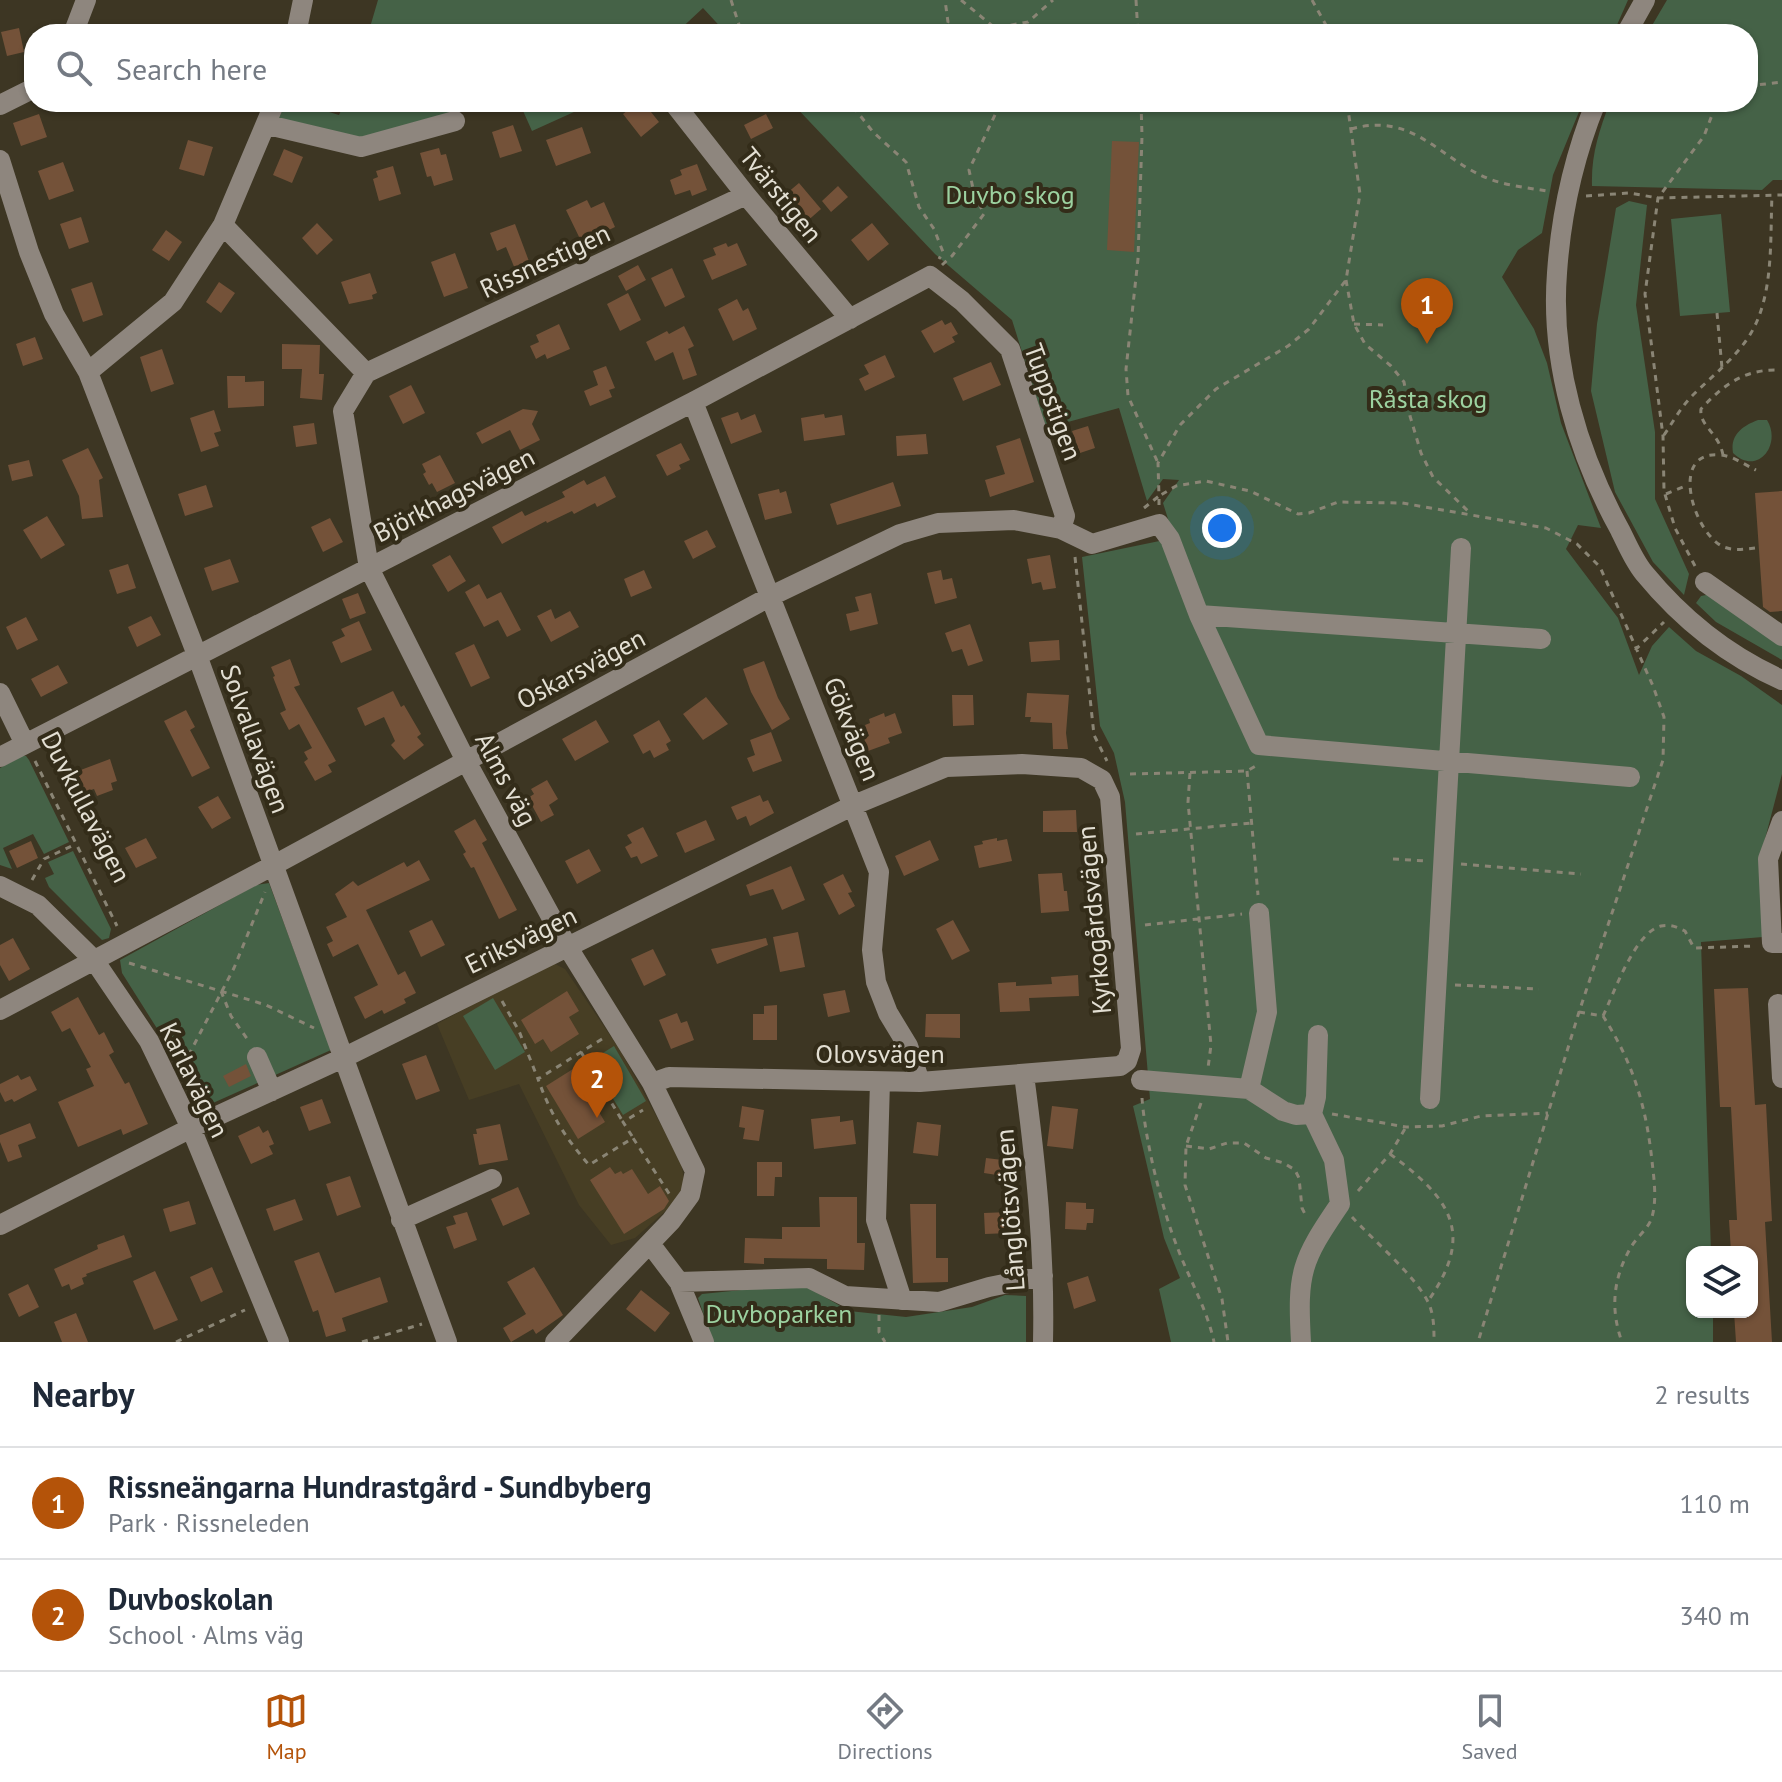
<!DOCTYPE html>
<meta charset="utf-8">
<style>
body{margin:0;font-family:"PT Sans",sans-serif;background:#f6f6f7;color:#1f2937}
.controls{position:absolute;right:24px;bottom:24px;display:grid;overflow:hidden;border-radius:16px;box-shadow:0 2px 6px #0004}
.controls button{width:72px;height:72px;display:grid;place-items:center;padding:0;border:0;border-bottom:2px solid #e0e1e3;background:#fff;color:#1f2937;font:40px sans-serif}
.you{position:absolute;left:1222px;top:528px;width:28px;height:28px;margin:-20px;border:6px solid #fff;border-radius:50%;background:#1a73e8;box-shadow:0 0 0 12px #1a73e833}
.badge{display:grid;place-items:center;width:52px;height:52px;border-radius:50%;background:#b45309;color:#fff;font-size:26px;font-weight:700}
.pin{position:absolute;translate:-50% -66px;filter:drop-shadow(0 2px 4px #0008)}
.pin::after{content:'';position:absolute;top:42px;width:28px;height:24px;background:inherit;clip-path:polygon(0 0,100% 0,50% 100%)}
.list{margin:0;padding:0;list-style:none}
h2{display:flex;justify-content:space-between;align-items:center;height:104px;margin:0;padding:0 32px;font-size:34px}
h2 small{font-size:26px;font-weight:400;color:#747a83}
.list li{display:grid;grid-template-columns:52px 1fr auto;gap:24px;align-items:center;box-sizing:border-box;height:112px;padding:0 32px;border-top:2px solid #e0e1e3}
.list b{display:block;font-size:30px;white-space:nowrap}
.list p{margin:0;font-size:26px;white-space:nowrap;color:#747a83}
.list em{font-size:26px;font-style:normal;color:#747a83}
.icon{flex:none;width:44px;height:44px;fill:none;stroke:currentColor;stroke-width:2;stroke-linecap:round;stroke-linejoin:round}
.map{position:relative;flex:none;width:1782px;height:1342px;overflow:hidden}
.search{position:absolute;background:#fff;box-shadow:0 2px 6px #0004;left:24px;right:24px;top:24px;height:88px;display:flex;align-items:center;gap:20px;box-sizing:border-box;padding:0 28px;border-radius:32px;color:#747a83;font-size:30px}
.sheet{height:328px;background:#fff}
nav{display:flex;justify-content:space-around;align-items:center;box-sizing:border-box;height:112px;border-top:2px solid #e0e1e3;background:#fff;font-size:22px;color:#747a83}
nav a{display:grid;justify-items:center;gap:4px}
nav .on{color:#b45309}
.map>svg:first-child{display:block}
</style>
<div class="map">
<svg width="1782" height="1342" viewBox="0 0 1782 1342">
<rect width="100%" height="100%" fill="#3d3623"/>
<!-- built -->
<path fill="#473e24" d="M551,962L565,969L620,1050L681,1161L684,1180L678,1200L635,1238L611,1245L579,1205L519,1084L469,1100L437,1024Z"/>
<!-- green -->
<path fill="#456247" d="M378,0H1628L1613,34H727L703,8L675,34H368Z
M1667,0H1782V180H1773L1762,190L1592,186C1591,155 1599,131 1610,102H1748V34H1647Z
M286,102H296L339,115L345,102H596L532,131L520,104L453,113L358,138L278,120Z
M791,102H1583L1553,175L1542,233L1518,250L1502,277L1534,329L1547,363L1561,423L1601,528L1578,525L1566,549L1618,618L1639,675L1652,646L1669,627L1696,651L1741,676L1782,705V774L1760,858L1763,937L1701,942L1711,1252H1692V1312H1713V1342H1171L1159,1289L1180,1278L1164,1238L1133,1106L1150,1099L1125,802L1114,753L1100,726L1082,557L1174,538L1163,503L1179,480L1163,479L1147,501L1119,408L1046,428L1012,320L935,254Z
M1629,201L1647,205L1636,305L1655,432V499L1689,574L1684,595L1653,562L1615,492L1591,391L1597,324L1616,208Z
M1721,214L1730,312L1680,316L1671,219Z
M1758,420H1767C1782,444 1758,477 1733,453C1730,435 1742,426 1758,420Z
M1711,594L1782,641V660L1716,622L1696,603L1701,596Z
M22,756H26L29,760L69,842L44,854L33,834L3,848L12,869L0,865V768Z
M73,851L111,929L109,938L102,940L49,887L45,878L54,874L48,862Z
M269,883L331,1050L204,1107L196,1103L182,1068L122,973L120,960L256,885Z
M493,998L525,1052L495,1070L463,1016Z
M614,1046L646,1101L623,1115L590,1061Z
M802,1284L849,1311L906,1317L972,1307L1005,1295L1026,1296V1342H713L698,1298L702,1294Z"/>
<!-- building -->
<path fill="#745239" d="M19,28L24,52L7,56L1,32Z
M638,102H643L659,122L641,137L623,114Z
M39,114L47,137L21,146L13,123Z
M766,114L773,128L751,139L744,125Z
M513,125L522,151L500,158L492,132Z
M582,127L591,153L556,166L546,140Z
M188,140L213,147L204,176L179,169Z
M1112,141L1139,142L1134,252L1107,250Z
M439,148L441,155L446,154L453,180L434,186L431,176L427,177L420,153Z
M284,149L303,157L292,183L273,175Z
M63,162L74,191L49,200L38,171Z
M697,164L707,190L692,196L690,190L675,195L670,180L682,175L680,170Z
M393,166L401,194L379,201L373,179L378,177L376,171Z
M799,183L821,209L797,230L774,204Z
M838,186L848,197L831,212L822,201Z
M587,200L591,208L604,202L615,227L582,243L566,210Z
M81,217L89,242L69,249L60,224Z
M317,223L333,240L317,255L302,238Z
M872,223L889,244L868,261L851,240Z
M515,224L530,264L515,269L506,247L497,251L490,233Z
M166,230L182,242L169,261L152,250Z
M726,243L728,247L737,243L747,265L712,280L703,260L716,255L713,248Z
M455,253L468,288L444,297L431,262Z
M638,265L646,280L626,291L618,276Z
M672,268L685,297L665,307L651,278Z
M370,273L377,293L372,295L373,299L349,304L341,282Z
M92,282L103,315L83,322L71,289Z
M219,282L235,293L221,313L206,302Z
M628,293L641,320L620,331L607,304Z
M737,299L743,311L748,308L757,329L733,341L718,309Z
M942,320L945,325L951,322L958,334L952,337L955,342L934,353L921,331Z
M559,324L570,349L547,359L545,354L536,359L530,346L539,342L536,335Z
M684,326L694,346L688,349L697,375L683,380L673,352L655,361L646,342L667,331L669,334Z
M35,337L43,359L23,366L16,344Z
M282,344L320,345L319,374H324L322,400L300,398L302,369H282Z
M162,349L174,384L151,392L140,357Z
M885,355L895,377L865,391L859,379L869,374L864,365Z
M991,362L1001,385L963,401L953,378Z
M606,366L615,388L609,390L612,397L590,406L584,391L598,385L593,371Z
M227,376H245V382L264,381V406L228,408Z
M411,385L425,413L403,424L389,396Z
M523,409L538,411L532,424L540,440L520,450L510,430L482,444L476,433Z
M214,410L221,431L214,433L219,446L201,452L190,418Z
M738,412L741,420L755,414L762,432L731,444L721,418Z
M824,414L825,418L842,415L845,435L804,441L801,418Z
M314,423L317,444L296,447L293,426Z
M1088,426L1095,448L1080,453L1072,431Z
M926,434L928,454L897,456L896,436Z
M1020,438L1034,482L990,497L985,480L1005,474L996,446Z
M681,443L690,460L679,465L681,469L667,476L656,455Z
M88,448L103,478L99,480L103,517L82,519L79,496L62,460Z
M440,455L455,483L437,492L432,483L429,485L423,474L426,472L422,464Z
M29,460L33,476L12,481L8,465Z
M605,476L616,497L597,507L595,503L574,514L572,511L547,523L546,521L502,544L492,527L522,511L525,516L565,497L562,492L584,480L587,485Z
M893,482L901,506L837,525L830,504Z
M206,485L213,507L185,516L178,494Z
M779,489L780,493L786,491L792,513L765,520L758,494Z
M1782,491V611L1770,612L1763,607L1755,493Z
M47,516L65,545L41,559L23,530Z
M330,518L343,542L323,552L311,527Z
M707,530L716,547L693,559L684,541Z
M450,555L466,581L448,592L432,565Z
M1050,555L1056,588L1043,590L1041,582L1032,584L1027,559Z
M230,559L239,582L212,591L204,568Z
M128,564L136,588L117,594L109,570Z
M644,570L652,588L631,597L624,579Z
M941,570L943,580L952,578L957,598L935,604L927,573Z
M479,584L487,599L501,592L521,630L507,637L498,620L484,627L465,592Z
M358,593L366,613L350,619L342,599Z
M871,593L878,624L850,631L846,614L859,611L855,597Z
M551,609L555,619L570,611L579,627L551,642L537,616Z
M151,616L161,635L137,647L128,627Z
M26,617L38,640L17,650L6,627Z
M359,621L372,650L341,663L332,642L345,636L341,629Z
M970,624L983,661L968,666L962,649L952,652L945,633Z
M1059,640L1060,660L1031,662L1029,642Z
M474,644L490,678L471,687L455,653Z
M290,659L300,685L294,687L336,761L328,765L332,772L315,781L304,762L308,759L304,752L312,748L299,724L289,730L280,713L286,710L273,677L275,676L271,667Z
M764,661L778,698L790,719L772,730L751,692L743,669Z
M58,665L68,683L41,697L31,679Z
M393,691L401,707L404,705L421,734L417,737L424,745L404,760L391,745L395,741L384,717L365,726L357,708Z
M1027,693L1069,695L1066,733L1068,749H1053L1052,723L1030,722L1031,717H1025Z
M952,695H973L974,725L953,726Z
M706,697L728,724L703,740L683,714Z
M186,710L195,727L190,730L210,768L192,777L164,721Z
M884,713L885,717L895,713L902,733L888,738L890,743L868,751L864,738L869,736L865,725L870,723L869,719Z
M596,720L609,742L575,761L562,739Z
M659,720L671,741L666,744L669,750L654,758L650,750L643,754L633,735Z
M771,732L782,761L753,772L747,758L755,755L750,740Z
M110,759L117,781L111,783L113,790L97,796L94,789L82,793L78,771Z
M547,780L558,799L549,805L554,815L541,822L528,798L534,794L531,789Z
M760,795L763,802L768,800L774,813L750,826L746,816L737,820L731,807Z
M218,796L231,818L212,829L198,807Z
M1076,810L1077,832H1043V811Z
M475,819L487,840L482,843L517,910L499,919L474,867L471,868L463,854L466,852L454,831Z
M706,820L715,840L685,853L676,833Z
M643,827L658,856L641,864L637,856L631,858L625,847L632,843L627,835Z
M146,838L157,858L136,868L125,848Z
M997,838V841L1007,839L1012,861L979,868L974,846L983,844L982,841Z
M930,840L939,860L904,876L895,856Z
M31,841L38,858L17,868L9,851Z
M589,849L601,871L577,884L565,861Z
M419,860L430,880L366,910L398,975L405,971L416,993L404,999L406,1003L384,1014L382,1010L365,1019L354,997L378,985L358,944L333,957L327,944L333,941L326,927L347,917L335,894L353,881L358,886L404,862L407,867Z
M791,866L805,900L782,910L773,889L750,896L746,885Z
M1062,873L1064,891H1067L1069,911L1041,913L1038,874Z
M843,874L852,892L848,893L855,906L839,915L823,884Z
M432,920L445,945L421,957L409,931Z
M953,920L970,951L952,960L936,929Z
M798,932L805,967L780,972L773,937Z
M13,938L30,969L9,981L0,965V945Z
M766,938L768,945L717,964L711,949Z
M653,949L666,975L644,986L631,959Z
M1078,975L1079,996L1029,998L1030,1011L1000,1012L998,983L1016,982V986L1052,984L1051,977Z
M1748,988L1755,1105L1766,1104L1772,1221L1765,1222L1772,1342H1736L1734,1312H1752V1252H1731L1729,1220H1737L1731,1107H1720L1714,989Z
M845,990L850,1012L828,1017L823,994Z
M567,991L579,1011L569,1017L579,1034L551,1052L543,1039L535,1044L521,1020Z
M78,997L99,1035L104,1032L114,1052L109,1055L125,1084L129,1082L148,1124L123,1135L121,1129L78,1147L58,1102L94,1086L86,1069L91,1067L70,1028L62,1032L51,1012Z
M777,1005V1040H753V1014H764V1006Z
M677,1013L681,1023L687,1021L694,1040L671,1049L659,1020Z
M926,1014H960V1038L925,1037Z
M426,1055L440,1091L416,1100L402,1064Z
M246,1064L251,1076L229,1087L223,1076Z
M573,1069L605,1122L578,1139L546,1086Z
M18,1075L21,1080L30,1076L37,1090L14,1102L12,1099L5,1102L0,1092V1084Z
M322,1099L331,1123L309,1131L300,1107Z
M742,1106L764,1110L759,1141L743,1139L745,1128L739,1127Z
M1052,1106L1078,1109L1073,1149L1047,1146Z
M840,1116V1122L853,1120L856,1144L814,1149L811,1119Z
M917,1122L941,1125L938,1156L913,1153Z
M30,1123L36,1138L18,1145L22,1157L8,1162L0,1142V1135Z
M500,1124L508,1160L479,1165L473,1134H477L476,1129Z
M259,1126L263,1133L268,1130L274,1144L269,1146L273,1154L251,1164L238,1136Z
M986,1158L1011,1161L1010,1177L984,1173Z
M757,1162H782V1177H775L774,1196H757Z
M610,1167L615,1174L621,1171L623,1174L632,1169L648,1194L660,1186L669,1201L664,1209L624,1234L590,1180Z
M350,1176L361,1207L337,1216L326,1184Z
M518,1187L530,1214L503,1226L491,1199Z
M819,1197H857V1243H865L864,1270L827,1269V1259L764,1258V1264L744,1263L745,1238L782,1239V1227H820Z
M295,1199L303,1220L274,1231L266,1209Z
M189,1201L196,1224L170,1232L163,1209Z
M1066,1202L1086,1203V1209H1094L1093,1223H1087L1086,1230L1065,1229Z
M910,1204H936V1258H948V1282L913,1283Z
M467,1212L477,1240L454,1249L446,1227L456,1224L453,1216Z
M1009,1212L1010,1233L985,1234L984,1213Z
M124,1235L132,1257L86,1274L87,1276L82,1278L84,1284L71,1290L69,1284L62,1287L54,1269L98,1249L97,1245Z
M319,1252L335,1293L380,1277L388,1302L342,1318L346,1331L326,1337L318,1310L313,1312L294,1261Z
M212,1267L223,1292L201,1302L190,1277Z
M534,1267L563,1315L536,1334L533,1329L511,1342L503,1328L526,1314L507,1282Z
M155,1271L178,1320L154,1330L133,1281Z
M1088,1276L1096,1301L1074,1309L1067,1283Z
M28,1284L39,1307L19,1317L8,1294Z
M641,1290L670,1313L655,1332L626,1309Z
M76,1313L88,1342H62L54,1322Z"/>
<g fill="none" stroke-linecap="round" stroke-linejoin="round">
<!-- path -->
<path stroke="#8a8575" stroke-width="3" stroke-dasharray="6 6" stroke-linecap="butt" d="M731,0L742,34
M961,0L995,28L1028,22L1053,0
M1136,0L1138,34
M1312,0L1331,34
M943,34L948,22L945,0
M983,34L995,28
M1748,86L1782,82
M842,102L855,109L873,132L906,162L919,207L934,229L943,252L939,259
M1141,102L1142,136L1138,259L1126,369L1128,396L1158,463
M1351,129C1415,111 1440,161 1492,180C1510,186 1529,188 1547,191
M1586,196L1629,193L1658,198L1782,195
M942,265L952,256L984,214L974,193L969,170L1001,102
M1346,280L1354,324L1365,344L1391,366L1404,382L1410,416L1421,453L1433,477L1469,512
M1717,313L1722,368
M1354,324L1383,325
M1664,435C1673,422 1681,407 1692,396C1713,375 1736,358 1751,333C1774,294 1770,239 1772,195
M1723,455C1719,433 1699,426 1701,409C1722,386 1743,370 1775,370
M1666,494L1688,485
M1159,505V496L1176,486L1206,481L1250,491L1298,514L1309,513L1338,502L1402,503L1546,528L1577,544L1600,567L1653,686L1664,717L1663,760L1579,1012L1478,1342
M1144,508L1159,496L1158,463L1180,425L1216,389L1288,346L1309,329L1346,280L1360,194L1347,102
M1755,548C1745,549 1734,551 1724,547C1694,535 1667,449 1721,455C1733,456 1745,465 1756,470
M1075,557L1094,735L1107,761
M1695,566L1675,528L1664,491L1663,436L1645,294L1658,198L1704,136L1717,102
M1635,650L1664,622
M35,761L117,926
M1247,771L1258,895
M1190,773L1188,802L1211,1045L1208,1068
M1130,774L1247,771L1259,764
M1136,834L1251,823
M1393,859L1426,861
M1461,864L1581,874
M32,880L44,859L76,844
M1145,925L1242,914
M129,963L266,1005L314,1028
M1455,985L1539,989
M221,991L231,1016L248,1040
M502,1001L519,1031L538,1079
M1579,1012L1603,1016C1633,1063 1646,1105 1652,1161C1654,1179 1657,1199 1652,1217C1649,1228 1637,1237 1631,1247C1613,1278 1610,1309 1622,1342
M1603,1016C1614,993 1635,932 1661,926C1670,924 1677,927 1685,931L1694,948L1755,946
M602,1039L538,1079C551,1115 564,1136 589,1165L633,1138L670,1195
M581,1052L623,1122
M183,1066L234,968L265,892
M1142,1098C1145,1140 1162,1210 1178,1249C1190,1281 1207,1309 1214,1342
M1201,1103L1186,1146L1185,1185L1222,1299L1228,1342
M1332,1114L1406,1127L1442,1126L1481,1116L1548,1113
M632,1136L623,1122L643,1110
M1186,1146L1209,1149L1227,1143H1244L1266,1158L1284,1163L1295,1170L1299,1178L1302,1208L1307,1218
M1390,1154C1450,1198 1476,1233 1428,1301
M1358,1191L1390,1154L1406,1127
M1352,1217C1373,1240 1416,1276 1429,1304C1434,1316 1434,1329 1434,1342
M879,1315V1332L885,1342
M176,1342L245,1310
M362,1342L422,1324"/>
<!-- minor -->
<path stroke="#8e867e" stroke-width="20" d="M73,34L86,0
M296,34L303,0
M1626,34L1645,0
M673,102L746,195L850,319
M1596,102C1574,156 1561,215 1557,273C1550,362 1578,454 1620,530C1627,544 1634,561 1644,573C1681,618 1728,656 1782,680
M0,105L34,88
M268,125L361,147L455,121
M0,160L29,252L54,314L88,372L197,655L447,1342
M223,225L366,373L343,411L369,568L466,761L567,946L652,1083L695,1171L690,1195L671,1221L555,1342
M88,372L173,302L223,225L275,102
M366,373L746,195
M693,402L879,872L872,950L876,982L888,1013L908,1046L920,1082
M1705,582L1782,636
M1199,615L1541,639
M0,693L25,744
M0,757L693,402L930,276L962,301L1010,349L1065,516L1061,529
M1782,821L1768,859L1772,943H1782
M0,886L38,905L94,960L149,1041L191,1128L279,1342
M1778,1004L1782,1078
M0,1010L274,865L771,596L900,534L938,523L1014,520L1061,529L1092,544L1159,524L1170,539L1199,615L1259,745L1630,777
M257,1057L272,1091
M1024,1075C1036,1164 1045,1252 1043,1342
M1141,1080L1249,1089L1283,1111L1296,1115L1312,1114L1316,1097L1318,1035
M880,1082L876,1220L902,1300
M1249,1089L1267,1012L1259,913
M1430,1099L1461,548
M401,1220L492,1179
M0,1225L191,1128L343,1058L854,805L946,767L1022,764L1081,768L1102,780L1110,797L1131,1049L1127,1061L1120,1066L920,1082L669,1077L652,1083
M651,1245L679,1282L704,1342
M679,1282L809,1278L845,1296L939,1302L989,1287L1043,1276
M1301,1342C1297,1272 1301,1261 1340,1204L1334,1160L1312,1114"/>
</g>
<g text-anchor="middle" stroke-width="8" stroke-linejoin="round" paint-order="stroke">
<!-- street labels -->
<g font-size="26" fill="#e3dfd3" stroke="#332c19">
<text transform="translate(781 195) rotate(51)" y="9">Tvärstigen</text>
<text transform="translate(545 261) rotate(-25)" y="9">Rissnestigen</text>
<text transform="translate(1053 402) rotate(70)" y="9">Tuppstigen</text>
<text transform="translate(454 495) rotate(-27)" y="9">Björkhagsvägen</text>
<text transform="translate(581 669) rotate(-28)" y="9">Oskarsvägen</text>
<text transform="translate(852 729) rotate(68)" y="9">Gökvägen</text>
<text transform="translate(255 739) rotate(70)" y="9">Solvallavägen</text>
<text transform="translate(506 779) rotate(62)" y="9">Alms väg</text>
<text transform="translate(86 807) rotate(63)" y="9">Duvkullavägen</text>
<text transform="translate(1094 920) rotate(-95)" y="9">Kyrkogårdsvägen</text>
<text transform="translate(521 940) rotate(-26)" y="9">Eriksvägen</text>
<text x="880" y="1063">Olovsvägen</text>
<text transform="translate(194 1080) rotate(64)" y="9">Karlavägen</text>
<text transform="translate(1010 1210) rotate(-94)" y="9">Långlötsvägen</text>
</g>
<!-- park labels -->
<g font-size="26" fill="#9cd2a0" stroke="#332c19">
<text x="1010" y="204">Duvbo skog</text>
<text x="1428" y="408">Råsta skog</text>
<text x="779" y="1323">Duvboparken</text>
</g>
</g>
</svg>
<div class="controls">
<button><svg class="icon" aria-label="layers" viewBox="0 0 24 24"><path d="M12 4l9 5-9 5-9-5zM3 14l9 5 9-5"/></svg></button>
</div>
<div class="you"></div>
<div class="pin badge" style="left:1427px;top:344px">1</div>
<div class="pin badge" style="left:597px;top:1118px">2</div>
<div class="search"><svg class="icon" aria-label="search" viewBox="0 0 24 24"><circle cx="10" cy="10" r="6"/><path d="M15 15l6 6"/></svg>Search here</div>
</div>
<section class="sheet">
<h2>Nearby<small>2 results</small></h2>
<ul class="list">
<li><span class="badge">1</span><div><b>Rissneängarna Hundrastgård - Sundbyberg</b><p>Park · Rissneleden</p></div><em>110 m</em></li>
<li><span class="badge">2</span><div><b>Duvboskolan</b><p>School · Alms väg</p></div><em>340 m</em></li>
</ul>
</section>
<nav>
<a class="on"><svg class="icon" aria-label="map" viewBox="0 0 24 24"><path d="M3 6l6-2 6 2 6-2v14l-6 2-6-2-6 2zM9 4v14M15 6v14"/></svg>Map</a>
<a><svg class="icon" aria-label="directions" viewBox="0 0 24 24"><path d="M12 3l9 9-9 9-9-9zM9 14v-3h6M13 9l2 2-2 2"/></svg>Directions</a>
<a><svg class="icon" aria-label="saved" viewBox="0 0 24 24"><path d="M7 4h10v16l-5-4-5 4z"/></svg>Saved</a>
</nav>
